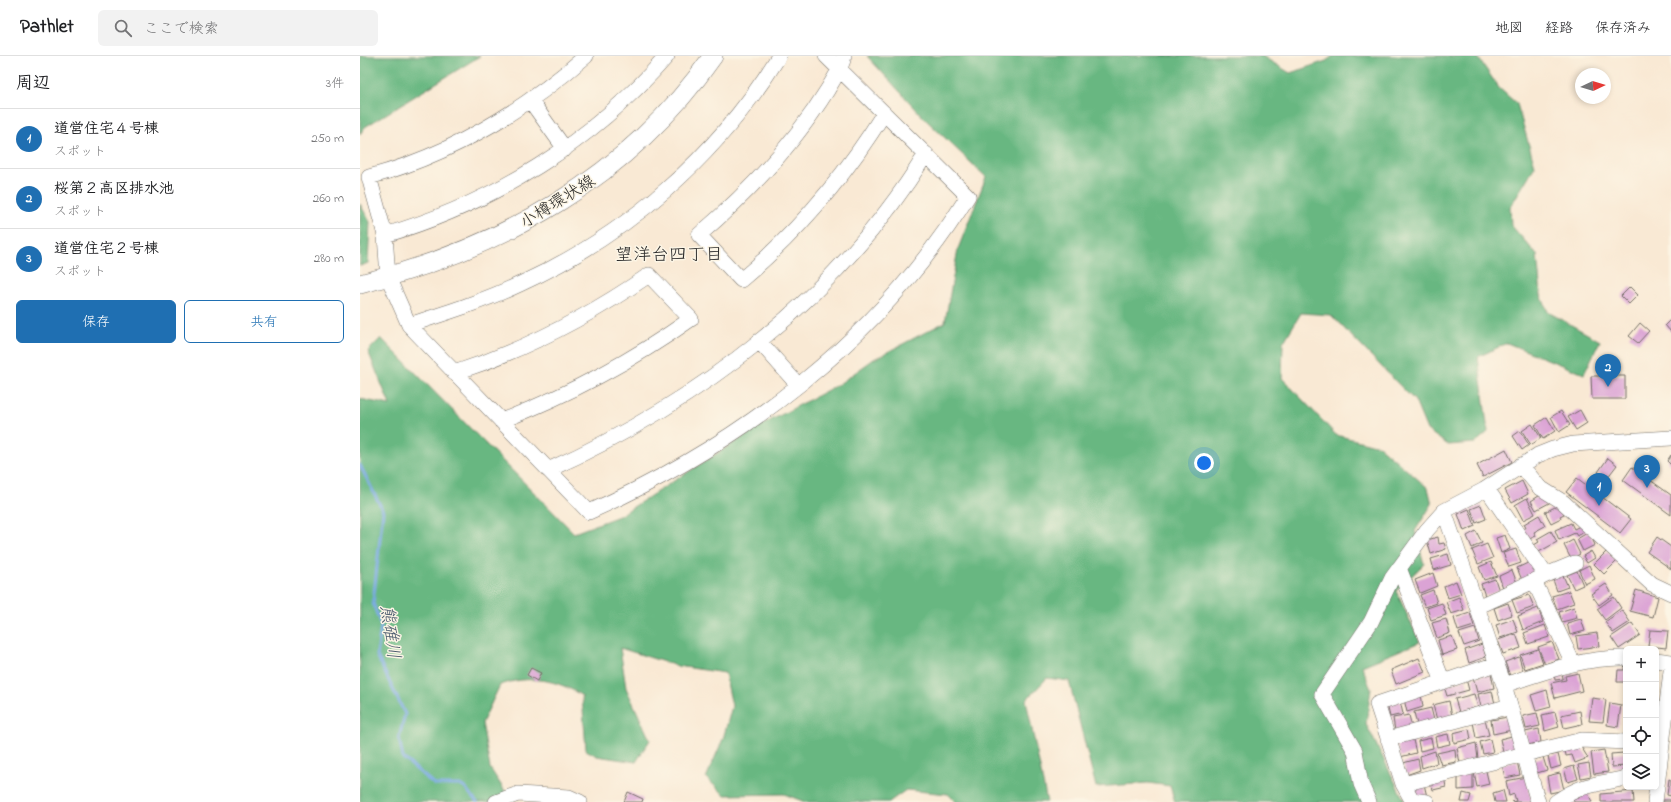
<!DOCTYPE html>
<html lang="ja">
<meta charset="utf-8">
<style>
body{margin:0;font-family:"Indie Flower","Klee One",sans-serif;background:#f2f2f2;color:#202124}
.controls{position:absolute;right:12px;bottom:12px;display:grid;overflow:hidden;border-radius:6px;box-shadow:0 2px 6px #0003}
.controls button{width:36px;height:36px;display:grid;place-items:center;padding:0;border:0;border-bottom:1px solid #e0e0e0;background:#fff;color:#202124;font:20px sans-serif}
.compass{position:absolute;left:1215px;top:12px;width:36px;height:36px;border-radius:50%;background:#fff;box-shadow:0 2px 6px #0003;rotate:86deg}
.you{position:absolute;left:844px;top:407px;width:14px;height:14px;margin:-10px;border:3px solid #fff;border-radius:50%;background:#1a73e8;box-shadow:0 0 0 6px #1a73e833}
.badge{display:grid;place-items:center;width:26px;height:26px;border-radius:50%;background:#1f6fb2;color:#fff;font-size:13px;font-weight:700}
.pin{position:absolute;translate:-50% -33px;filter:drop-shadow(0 1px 2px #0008)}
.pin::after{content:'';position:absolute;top:21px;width:14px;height:12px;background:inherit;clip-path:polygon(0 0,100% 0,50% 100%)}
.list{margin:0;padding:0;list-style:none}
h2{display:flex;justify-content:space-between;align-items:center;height:52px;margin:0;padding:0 16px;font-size:17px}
h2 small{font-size:13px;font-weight:400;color:#757577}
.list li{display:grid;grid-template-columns:26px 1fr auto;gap:12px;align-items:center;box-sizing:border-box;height:60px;padding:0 16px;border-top:1px solid #e0e0e0}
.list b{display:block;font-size:15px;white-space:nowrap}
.list p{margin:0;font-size:13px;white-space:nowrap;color:#757577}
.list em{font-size:13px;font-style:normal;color:#757577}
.actions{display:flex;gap:8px;padding:12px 16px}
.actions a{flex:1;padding:9px 0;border:1px solid #1f6fb2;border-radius:6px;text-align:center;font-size:14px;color:#1f6fb2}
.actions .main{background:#1f6fb2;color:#fff}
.icon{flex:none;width:22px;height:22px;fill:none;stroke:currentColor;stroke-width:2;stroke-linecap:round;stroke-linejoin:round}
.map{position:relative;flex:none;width:1311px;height:746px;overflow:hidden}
header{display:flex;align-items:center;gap:24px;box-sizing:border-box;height:56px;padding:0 20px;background:#fff;border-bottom:1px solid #e0e0e0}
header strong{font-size:19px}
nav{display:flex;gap:22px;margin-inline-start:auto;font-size:14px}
.search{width:280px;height:36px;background:#f2f2f2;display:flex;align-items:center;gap:10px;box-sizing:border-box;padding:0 14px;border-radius:6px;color:#757577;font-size:15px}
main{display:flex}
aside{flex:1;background:#fff}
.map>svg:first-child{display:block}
</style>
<header>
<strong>Pathlet</strong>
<div class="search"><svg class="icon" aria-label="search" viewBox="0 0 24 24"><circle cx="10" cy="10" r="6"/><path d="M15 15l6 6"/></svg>ここで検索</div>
<nav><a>地図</a><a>経路</a><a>保存済み</a></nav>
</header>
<main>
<aside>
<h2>周辺<small>3件</small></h2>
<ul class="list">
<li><span class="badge">1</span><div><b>道営住宅４号棟</b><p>スポット</p></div><em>250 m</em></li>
<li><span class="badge">2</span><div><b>桜第２高区排水池</b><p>スポット</p></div><em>260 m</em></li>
<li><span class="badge">3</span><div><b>道営住宅２号棟</b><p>スポット</p></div><em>280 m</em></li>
</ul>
<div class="actions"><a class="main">保存</a><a>共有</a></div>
</aside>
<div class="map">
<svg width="1311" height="746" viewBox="0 0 1311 746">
<rect width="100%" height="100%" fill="#fcf5e5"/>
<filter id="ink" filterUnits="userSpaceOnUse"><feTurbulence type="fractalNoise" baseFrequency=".025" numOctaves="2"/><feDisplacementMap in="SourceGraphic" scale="8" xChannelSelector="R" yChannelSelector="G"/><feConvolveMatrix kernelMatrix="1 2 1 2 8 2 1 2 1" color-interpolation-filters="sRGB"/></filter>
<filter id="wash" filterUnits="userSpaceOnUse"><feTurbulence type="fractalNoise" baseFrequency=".012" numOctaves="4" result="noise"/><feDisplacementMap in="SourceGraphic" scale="16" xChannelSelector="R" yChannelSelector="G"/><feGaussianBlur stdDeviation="0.9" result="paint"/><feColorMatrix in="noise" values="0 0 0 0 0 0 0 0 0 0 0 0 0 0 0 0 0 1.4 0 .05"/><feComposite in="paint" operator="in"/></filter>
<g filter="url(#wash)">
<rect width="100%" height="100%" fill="#f9e9d4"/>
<!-- forest -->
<path fill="#68b781" stroke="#4a7156" d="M0,0H120L5,71L0,78Z
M507,0H902L930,17L966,5L973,0H1117L1139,32L1157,48L1175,110L1150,151L1151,169L1177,199L1181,239L1188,256L1240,285L1224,318L1147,287L1118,301L1128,376L1115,387L1088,389L1067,374L1055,345L971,259L941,257L923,287L922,322L976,379L1019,390L1068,432L1072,448L1055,475L1064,508L1036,535L1060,586L1002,610L1011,633L1006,668L1045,746H815L810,730L788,727L736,731L709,625L687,622L666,644L687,746H596L588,738L546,734L529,746H445L424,738L365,739L346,722L363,683L372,650L365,617L317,610L260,592L266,632L290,684L276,706L237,700L226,694L222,640C198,623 168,619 140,629L122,667L130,712L152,746H0V343L30,349L8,295L21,282L214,477L259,460L400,370L479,328L514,303L585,266L598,193L626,121L565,63Z
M0,148L10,166L8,207L0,210Z"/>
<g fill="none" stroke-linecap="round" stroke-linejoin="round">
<!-- stream -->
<path stroke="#78a9e3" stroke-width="3" d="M0,409L23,455L13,547L21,570L17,600L45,658L39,682L43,702L75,729H100L105,732L117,746"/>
</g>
<g id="blocks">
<!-- building -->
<path fill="#dba3d5" d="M1270,231L1278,239L1269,248L1261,240Z
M1311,263V276L1305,269Z
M1280,267L1289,275L1278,287L1269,280Z
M1231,320H1265V343H1232Z
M1220,354L1227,367L1216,374L1208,361Z
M1201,355L1210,369L1199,376L1191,361Z
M1187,361L1195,375L1183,383L1175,369Z
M1172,368L1181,382L1171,389L1162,375Z
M1160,375L1169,389L1162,394L1153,380Z
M1146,393L1152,406L1123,421L1117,409Z
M1311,399V409L1307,405Z
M1248,402L1257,409L1247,422L1238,416Z
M1272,411L1311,439V459L1263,424Z
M1217,422L1271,463L1260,477L1206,436Z
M1162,425L1168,438L1152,447L1145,434Z
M1182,438L1191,446L1176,454L1171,445Z
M1167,442L1175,458L1163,464L1155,449Z
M1121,449L1126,463L1116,467L1111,453Z
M1199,449L1204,458L1200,460L1201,462L1191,467L1185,456Z
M1109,453L1115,470L1104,475L1098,458Z
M1179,459L1185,470L1174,476L1176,480L1167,484L1162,475L1166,472L1164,468Z
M1211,467L1214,473L1224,468L1227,475L1217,480L1215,477L1199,484L1195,474Z
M1116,475L1122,487L1112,492L1107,480Z
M1191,475L1197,486L1177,497L1174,489L1179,486L1177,483Z
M1229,476L1235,489L1223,495L1217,483Z
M1145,479L1150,493L1141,497L1136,482Z
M1078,481L1079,488L1084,487L1086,493L1071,498L1067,484Z
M1297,481L1311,491V513L1287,496Z
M1213,484L1220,498L1211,503L1204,489Z
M1127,488L1133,502L1118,508L1112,494Z
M1156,493L1161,507L1149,511L1143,497Z
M1231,495L1235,502L1227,507L1223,500Z
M1247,495L1257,505L1244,518L1234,508Z
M1088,498L1091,509L1074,514L1071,503Z
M1131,506L1137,520L1124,524L1119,511Z
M1170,506L1176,518L1162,524L1157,512Z
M1229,509L1235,523L1225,528L1219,514Z
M1152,514L1157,527L1143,532L1139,520Z
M1217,515L1223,529L1214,533L1207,519Z
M1073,517L1077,530L1060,537L1055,524Z
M1202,517L1208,531L1197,535L1192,521Z
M1135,523L1139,535L1125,540L1121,528Z
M1096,525L1101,538L1088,542L1084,530Z
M1246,528L1253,539L1239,549L1231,538Z
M1073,534L1077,547L1065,551L1060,539Z
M1276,534L1298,541L1293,561L1270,555Z
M1209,535L1214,547L1197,553L1192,540Z
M1169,539L1174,551L1157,557L1152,544Z
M1099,541L1104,554L1091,558L1086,546Z
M1254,541L1261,552L1245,564L1237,553Z
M1082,547L1086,559L1071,564L1067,552Z
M1148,547L1152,559L1138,564L1134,552Z
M1214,551L1217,562L1202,566L1199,556Z
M1178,552L1183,566L1163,574L1158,560Z
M1262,554L1270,566L1253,577L1245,566Z
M1110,557L1114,570L1098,575L1094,562Z
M1086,563L1090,577L1077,582L1072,567Z
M1153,563L1158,576L1140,582L1136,569Z
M1221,563L1225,575L1210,579L1207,567Z
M1272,567L1280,579L1259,593L1251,581Z
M1185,569L1189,581L1168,588L1164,577Z
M1115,572L1119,585L1104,590L1099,577Z
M1290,574L1308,575L1306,592L1288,590Z
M1237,577L1239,590L1218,593L1216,580Z
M1156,578L1161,592L1143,598L1138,584Z
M1092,580L1097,594L1082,599L1078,584Z
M1192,586L1199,603L1185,608L1178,591Z
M1122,588L1126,601L1109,607L1105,594Z
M1178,593L1183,607L1165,613L1160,599Z
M1159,601L1163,615L1150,620L1145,606Z
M1059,602L1065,616L1036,628L1031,614Z
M1265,607L1266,626H1257L1258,614H1264Z
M171,612L181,617L177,625L167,619Z
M1202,615L1203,623L1195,624L1194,617Z
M1131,617L1134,632L1117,636L1113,622Z
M1218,617L1222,635L1195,642L1191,627L1206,624L1205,620Z
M1106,623L1109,634L1087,640L1084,630Z
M1187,634L1191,651L1176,655L1171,639Z
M1132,635L1135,648L1121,651L1118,638Z
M1061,638L1063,651L1047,656L1044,643Z
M1114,638L1118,651L1099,656L1095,643Z
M1232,642L1246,644L1243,666L1229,665Z
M1040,645L1043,658L1030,661L1027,648Z
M1089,645L1092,660L1077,664L1073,649Z
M1250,647L1261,649L1258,671L1247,669Z
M1071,652L1074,664L1057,669L1054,656Z
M1220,655L1222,668L1204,672L1201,659Z
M1195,656L1199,671L1185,675L1182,659Z
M1177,657L1180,670L1166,673L1163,660Z
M1049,659L1052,672L1035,675L1033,662Z
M1148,661L1152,674L1133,678L1131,664Z
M1125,663L1129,679L1116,682L1113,666Z
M1109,673L1111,683L1094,687L1093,677Z
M1179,673L1181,686L1168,689L1165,676Z
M1088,678L1090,688L1077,691L1075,681Z
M1152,680L1155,693L1143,696L1140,683Z
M1071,682L1073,692L1060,695L1058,685Z
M1130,683L1133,696L1123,698L1120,686Z
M1053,684L1056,697L1040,701L1037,687Z
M1116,687L1118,703L1100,707L1097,692Z
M1220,689L1228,702L1215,707L1212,699L1206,700L1205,693Z
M1095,693L1096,706L1081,709L1077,697Z
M1244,694L1248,716L1234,718L1231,696Z
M1075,695L1077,707L1062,712L1060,700Z
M1264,697L1266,710L1252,711L1251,698Z
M1198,698L1201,710L1191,713L1188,700Z
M1183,701L1187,714L1177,717L1173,704Z
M1058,703L1060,714L1046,719L1043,707Z
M1157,705L1160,719L1145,722L1142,708Z
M1229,707L1231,720L1221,722L1218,709Z
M1214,710L1218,723L1208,726L1204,713Z
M1126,715L1129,728L1117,731L1114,717Z
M1113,717V733L1098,734V718Z
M1200,717L1204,734L1190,737L1187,720Z
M1084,721L1086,731L1073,734L1071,724Z
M1166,721L1172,746H1152L1156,745L1154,738L1149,740L1146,725Z
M1309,723L1311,724V740L1307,739Z
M1064,728L1067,741L1057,740L1054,730Z
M1143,734L1146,746H1135L1133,737Z
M1273,735L1274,746H1241V738Z
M268,736L283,743L282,746H264Z
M1103,737L1111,739L1109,746H1101Z
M1228,737L1232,746H1214L1213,744Z
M1303,744H1311V746H1303Z"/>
</g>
</g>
<g filter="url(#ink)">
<use href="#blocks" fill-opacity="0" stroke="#736e66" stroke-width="1"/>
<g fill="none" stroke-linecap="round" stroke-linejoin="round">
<defs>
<path id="minor" d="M226,0C163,55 90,99 9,121L25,179L28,221L49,269L229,456C381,388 520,283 608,140L466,0
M484,0C482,12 474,22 468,33C434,88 388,137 339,179L381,224C438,176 485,120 524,57
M170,44L205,93
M25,179C134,147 232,86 307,0
M49,269C86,257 124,245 160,228C267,179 357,101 419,0
M399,285L438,329
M94,317C165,294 228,261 289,219L331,263C272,305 208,339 141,365
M1161,409L1179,431L1203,446L1292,528L1311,537
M188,414C339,346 478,241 566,98
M1127,433L1186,519L1174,525L1213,607
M1084,455L1144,629L1178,746
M1039,512L1083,626
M1186,519L1215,507
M1117,551L1174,525
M1296,604L1311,606
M1144,629C1184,616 1223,601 1266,602
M1028,683L1150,650
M1043,728L1222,684L1266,686
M136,746L158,738L209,741L220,746
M1009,746L1001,728L995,695L962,638L1011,566L1032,522L1067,474L1084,455L1124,434L1178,399L1193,393L1213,388L1311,382
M1067,746L1052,744L1043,728L1017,648L1136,608
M1196,746C1223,727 1236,729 1266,722
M1295,746L1311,615"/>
<path id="major" d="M0,228C141,193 269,121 353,0"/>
</defs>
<!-- minor casing -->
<use href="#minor" stroke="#736e66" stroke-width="16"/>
<!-- major casing -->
<use href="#major" stroke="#736e66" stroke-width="20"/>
<!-- minor -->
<use href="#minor" stroke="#fff" stroke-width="15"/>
<!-- major -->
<use href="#major" stroke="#fff" stroke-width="19"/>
</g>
</g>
<g text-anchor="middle" stroke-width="3" stroke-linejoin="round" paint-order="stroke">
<!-- street labels -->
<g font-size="17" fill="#2b2b2b" stroke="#fcf5e5">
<text transform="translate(197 145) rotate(-32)" y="6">小樽環状線</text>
</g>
<!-- neighbourhood labels -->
<g font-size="18" fill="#2b2b2b" stroke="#fcf5e5">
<text x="309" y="204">望洋台四丁目</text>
</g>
<!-- water labels -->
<g font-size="18" font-style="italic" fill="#46576b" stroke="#fcf5e5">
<text transform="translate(31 576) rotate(82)" y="6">熊碓川</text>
</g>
</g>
</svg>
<div class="controls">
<button>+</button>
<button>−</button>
<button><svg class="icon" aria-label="locate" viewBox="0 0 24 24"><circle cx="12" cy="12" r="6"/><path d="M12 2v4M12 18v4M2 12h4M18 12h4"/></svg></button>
<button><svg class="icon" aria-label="layers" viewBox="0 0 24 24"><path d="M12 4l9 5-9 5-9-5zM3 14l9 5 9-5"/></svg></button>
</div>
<svg class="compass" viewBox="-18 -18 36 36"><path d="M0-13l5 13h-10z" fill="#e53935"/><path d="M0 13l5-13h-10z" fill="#757577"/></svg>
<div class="you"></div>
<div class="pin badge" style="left:1239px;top:450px">1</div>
<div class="pin badge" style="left:1248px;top:331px">2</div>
<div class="pin badge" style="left:1287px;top:432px">3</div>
</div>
</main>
